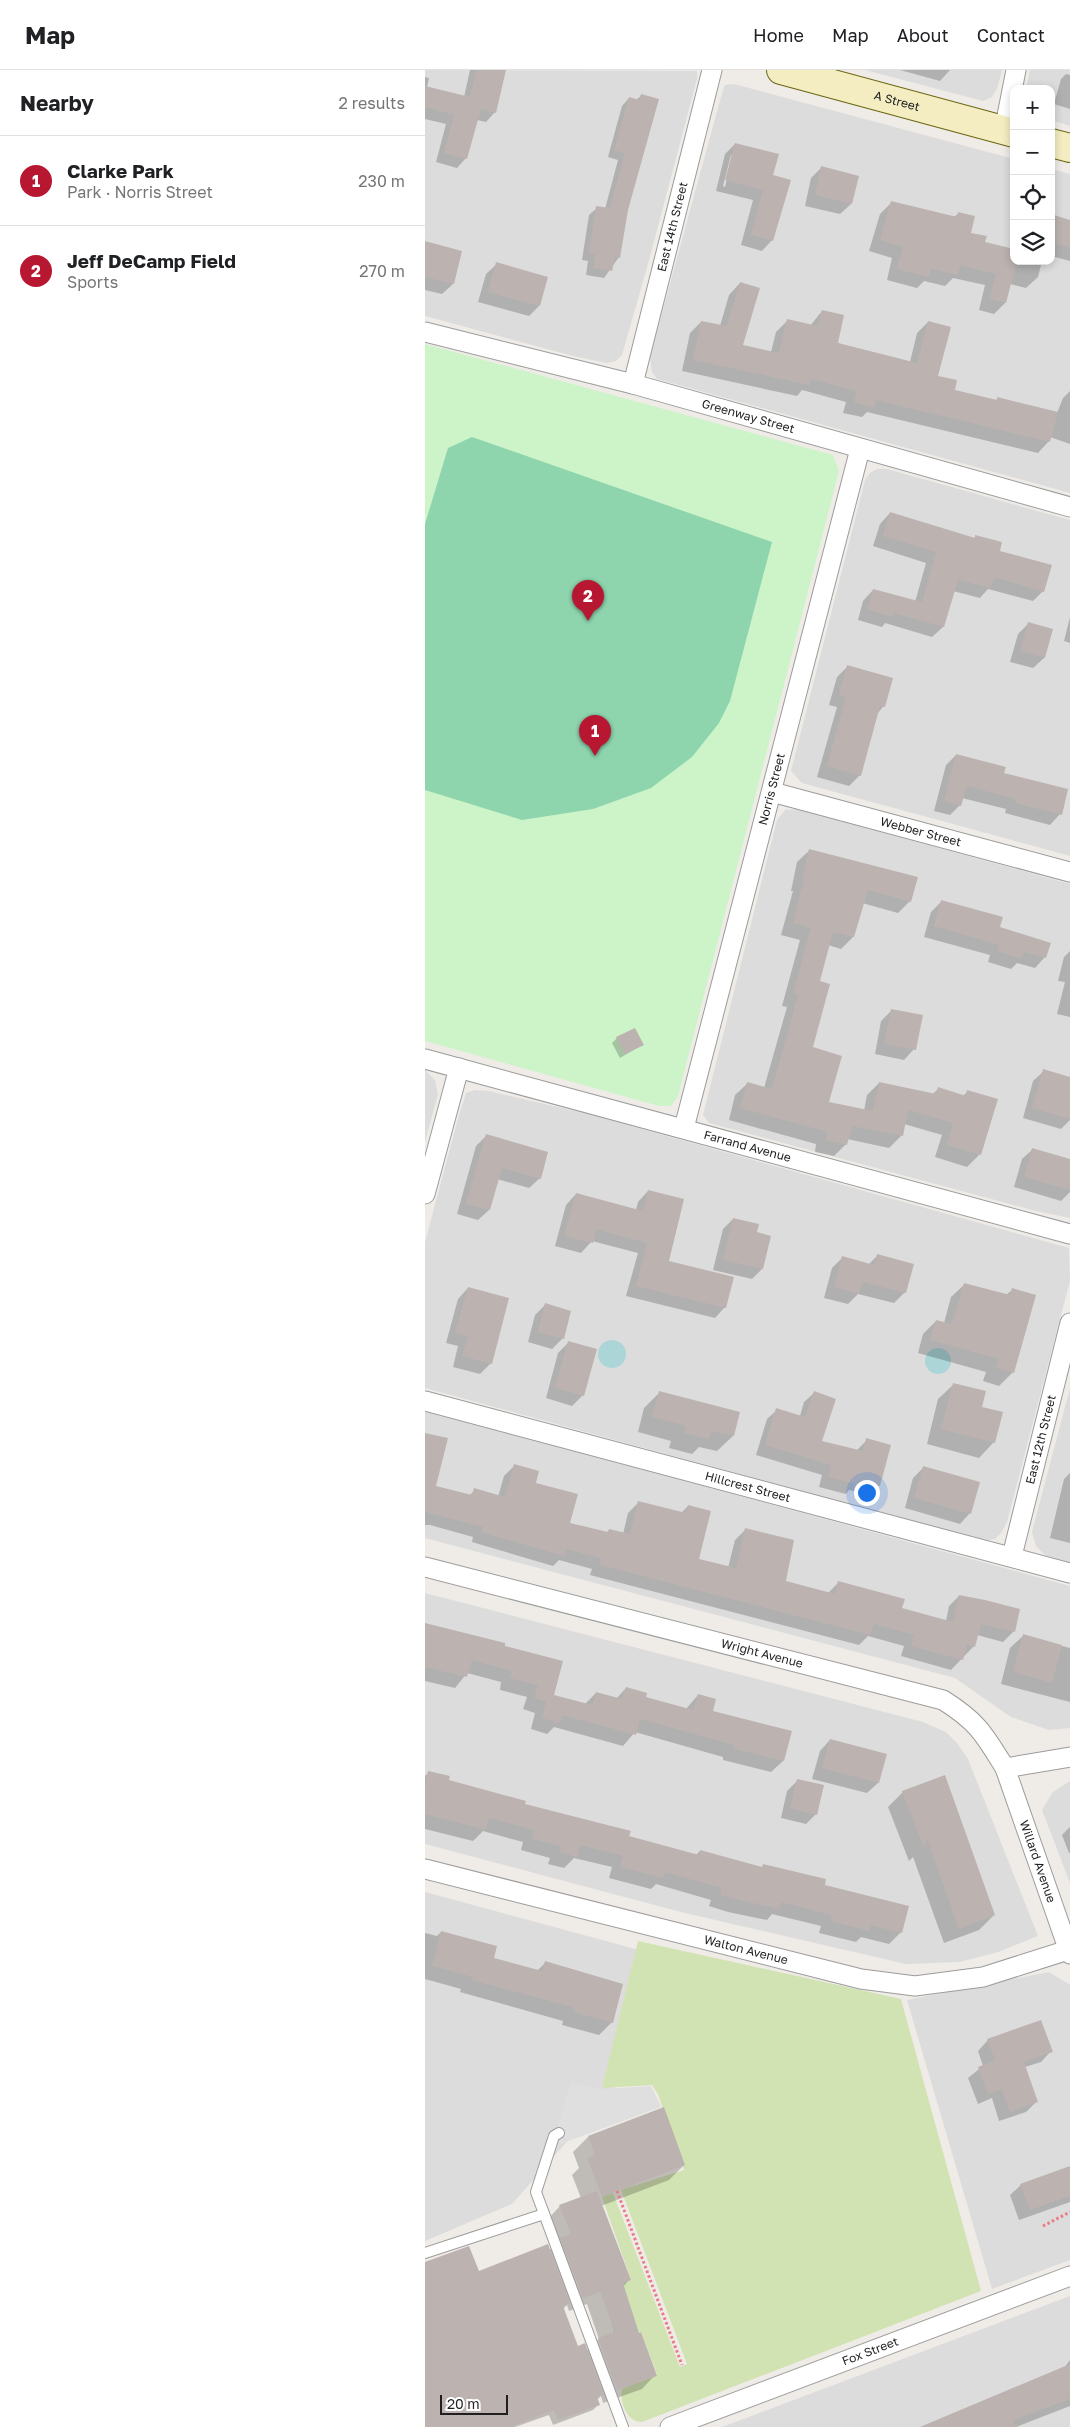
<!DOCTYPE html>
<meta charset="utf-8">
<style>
body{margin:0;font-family:"Golos Text",sans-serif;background:#f6f6f6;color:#202124}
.controls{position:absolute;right:15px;top:15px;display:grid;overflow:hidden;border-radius:10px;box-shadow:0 2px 8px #0003}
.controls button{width:45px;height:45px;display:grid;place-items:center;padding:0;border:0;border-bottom:1px solid #e0e0e0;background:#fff;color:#202124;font:25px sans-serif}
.scale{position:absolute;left:15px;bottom:12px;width:68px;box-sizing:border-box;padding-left:5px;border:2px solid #1f1f1f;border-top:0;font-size:14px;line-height:18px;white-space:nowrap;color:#1f1f1f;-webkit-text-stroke:4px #fff;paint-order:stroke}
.you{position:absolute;left:441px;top:1422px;width:18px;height:18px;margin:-12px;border:4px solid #fff;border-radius:50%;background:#1a73e8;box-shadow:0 0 0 8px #1a73e833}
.badge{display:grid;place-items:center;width:32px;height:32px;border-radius:50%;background:#b81731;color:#fff;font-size:16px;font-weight:700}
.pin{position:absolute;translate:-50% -41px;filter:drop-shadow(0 1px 2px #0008)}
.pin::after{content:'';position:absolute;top:26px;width:18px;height:15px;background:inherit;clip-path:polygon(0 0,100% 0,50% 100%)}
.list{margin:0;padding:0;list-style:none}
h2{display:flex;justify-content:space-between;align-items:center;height:65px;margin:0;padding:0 20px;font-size:21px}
h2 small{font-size:16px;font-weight:400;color:#757577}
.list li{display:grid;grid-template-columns:32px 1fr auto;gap:15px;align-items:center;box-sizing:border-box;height:90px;padding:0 20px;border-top:1px solid #e0e0e0}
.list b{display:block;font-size:19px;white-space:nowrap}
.list p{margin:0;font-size:16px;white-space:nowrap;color:#757577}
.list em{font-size:16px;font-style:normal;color:#757577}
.icon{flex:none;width:28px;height:28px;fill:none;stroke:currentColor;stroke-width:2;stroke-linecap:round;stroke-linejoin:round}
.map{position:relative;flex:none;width:645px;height:2357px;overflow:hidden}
header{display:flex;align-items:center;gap:30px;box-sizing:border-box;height:70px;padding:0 25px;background:#fff;border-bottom:1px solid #e0e0e0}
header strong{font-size:24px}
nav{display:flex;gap:28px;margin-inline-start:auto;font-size:18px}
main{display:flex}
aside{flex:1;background:#fff}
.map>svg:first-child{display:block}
</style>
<header>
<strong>Map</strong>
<nav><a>Home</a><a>Map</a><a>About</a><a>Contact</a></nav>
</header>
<main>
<aside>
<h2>Nearby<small>2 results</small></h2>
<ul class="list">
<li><span class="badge">1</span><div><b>Clarke Park</b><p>Park · Norris Street</p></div><em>230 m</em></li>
<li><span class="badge">2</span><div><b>Jeff DeCamp Field</b><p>Sports</p></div><em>270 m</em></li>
</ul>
</aside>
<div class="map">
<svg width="645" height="2357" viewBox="0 0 645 2357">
<rect width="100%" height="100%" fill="#efebe7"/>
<!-- residential -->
<path fill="#dddcdd" d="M0,0L272,1V9L223,194L197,285L191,291L182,293L148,286L0,246Z
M440,0H577L572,19L567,27L558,31Z
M605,0H645V56L626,50V19H601Z
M309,14L589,89V191H626V99L645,104V423L232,309L227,302L225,287L296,27L300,15Z
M452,399H462L645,450V786L377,713L366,701L440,410L445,403Z
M373,739L645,814V1148L611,1141L284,1053L278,1045L352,750L360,740Z
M0,1000L10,1010L13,1024L0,1072Z
M50,1020L64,1021L163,1044L644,1178L645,1211L582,1452L576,1463L570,1469L559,1471L0,1318V1172L34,1045L41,1023Z
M645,1318V1494L623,1488L611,1476L607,1462Z
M0,1340L645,1516V1658L624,1660L586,1647L530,1608L0,1468Z
M0,1523L498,1652L521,1662L532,1673L543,1689L613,1866L573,1882L535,1892L481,1894L256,1842L0,1774Z
M645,1711V1813L617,1740L628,1722Z
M0,1822L225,1883L193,2014L87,2134L0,2171Z
M624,1902L645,1915V2190L567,2219L482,1930Z
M645,2226V2357H297Z"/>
<!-- grass -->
<path fill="#d2e3b3" d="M213,1871L476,1929L556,2221L217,2352C202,2353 194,2331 197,2319L232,2305L216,2262L204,2267L189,2263L187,2254L208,2246L197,2213L206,2210L177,2127L188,2123L255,2297L262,2294L196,2120L259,2100L233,2024L227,2015L177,2018Z"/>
<!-- park -->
<path fill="#cdf4c9" d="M0,274L408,385L414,401L253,1026L246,1036H234L0,971Z"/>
<!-- pitch -->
<path fill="#8ed5ae" d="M47,367L347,472L305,631L294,653L267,687L226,718L168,739L97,750L0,720V454L23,378Z"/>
<!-- parking -->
<path fill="#dfdfdf" d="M146,2012L177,2019L226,2016L236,2037L135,2074L133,2055Z"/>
<!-- water -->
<path fill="#acd5d8" d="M173 1284a14 14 0 1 1 28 0a14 14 0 1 1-28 0Z
M500 1291a13 13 0 1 1 26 0a13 13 0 1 1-26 0Z"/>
<!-- shadow -->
<path fill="#0003" fill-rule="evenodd" d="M45,0H80L70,42L61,52L52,50L41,88L32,98L11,92L21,54L0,49V7L4,8L2,17L39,27Z
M475,0H525L515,11Z
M641,4L645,5V39L629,34L636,9Z
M216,26L194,187L179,208L161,205L163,191L157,190L164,145L172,138L180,139L193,90L183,87L197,36L204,28L211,30Z
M310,74L347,106V170L337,181L316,175L328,130L291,121L300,84ZM306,85H308L300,117L298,116Z
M396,98L426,134L415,144L380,136L386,108Z
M467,132L529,147L534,143L544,164L589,191H617L613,207L601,218L585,214L580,233L569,244L554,240L560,215L528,208L520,216L499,211L492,218L462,210L467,188L444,181L455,144Z
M629,147L645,151V191L626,186V149Z
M0,172L36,182L28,214L17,224L0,220Z
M72,194L114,236L104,246L53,232L61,204Z
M315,213L316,275L346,282L351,262L362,251L385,256L397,241L412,273L485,292L492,263L503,252L512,306L528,321L570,331L573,328L632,343L638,328L645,321V374L625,367L624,371L613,383L442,342L437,347L418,343L421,332L377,320L372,326L257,301L265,263L276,252L295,256L304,225Z
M465,443L548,469L551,466L618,521L608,531L563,519L555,528L528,521L518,557L507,567L460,553L457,557L433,550L438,531L448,520L490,532L501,493L448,476L455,454Z
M645,547V573L639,571Z
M604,553L627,560L619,588L608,598L585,592L593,564Z
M423,596L466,608L458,637L452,644L435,705L424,716L392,707L412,637L404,635L412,607Z
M531,685L578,703L635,744L625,755L580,743L581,739L537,728L535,735L525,745L509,741L521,695Z
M385,780L485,831L473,843L437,833L428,867L416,879L403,875L394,912L386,978L403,1033L439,1041L442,1025L454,1013L508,1024L513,1019L538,1026L543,1021L571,1030L554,1085L542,1097L510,1087L517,1065L479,1054L476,1066L464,1078L422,1069L421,1074L409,1086L390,1082L391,1074L304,1050L310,1025L323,1013L339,1018L362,937L357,936L375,870L356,865L368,821H366L372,792Z
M517,831L574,858L620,887L610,898L592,893L586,899L563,892L565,885L499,867L506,842Z
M645,881V947L632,944L640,912L633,911L639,887Z
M467,940L489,979L479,990L450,984L456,951Z
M192,968L217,975L195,988L187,973Z
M619,1001L645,1008V1050L636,1059L598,1048L608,1011Z
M61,1066L115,1108L104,1118L72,1109L64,1140L53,1150L32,1144L51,1076Z
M608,1079L645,1090V1122L636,1131L589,1117L597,1089Z
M223,1121L242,1192L300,1237L290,1248L201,1226L213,1183L167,1171L156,1183L130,1176L141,1135L151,1124L211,1140L213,1132Z
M308,1149L331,1163L337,1199L327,1209L288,1200L298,1159Z
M452,1186L480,1222L469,1233L433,1224L423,1234L399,1228L407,1198L417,1188L443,1195Z
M540,1214L581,1225L587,1220L609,1226L587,1303L574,1316L558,1311L561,1302L493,1283L498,1264L511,1251L519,1253L526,1227Z
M43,1218L66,1293L55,1304L28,1297L33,1276L21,1273L33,1229Z
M120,1235L138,1268L127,1279L103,1272L110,1245Z
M143,1273L158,1325L147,1336L121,1328L133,1283Z
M529,1314L555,1338L569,1372L554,1388L502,1374L513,1329Z
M234,1323L314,1343L308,1366L292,1381L274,1377L267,1384L244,1378L246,1371L213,1362L219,1338Z
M389,1323L395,1372L432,1380L442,1370L454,1415L444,1425L424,1420L421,1424L394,1417L397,1405L331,1385L342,1349L352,1340L375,1346L379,1332Z
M0,1364L10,1417L44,1426L50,1420L73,1427L79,1406L89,1396L109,1414L144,1454L181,1463L184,1460L198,1464L203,1443L213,1433L256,1443L263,1436L272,1490L303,1498L310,1470L320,1460L360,1512L403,1523L414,1512L476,1539L521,1551L524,1536L534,1526L589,1561L578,1572L552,1565L549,1576L526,1600L476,1586L479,1576L443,1566L434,1575L165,1505L167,1499L134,1490L128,1496L47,1472L48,1467L5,1455H0Z
M498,1398L545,1443L535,1454L480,1438L488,1408Z
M645,1403V1473L625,1468L639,1409Z
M0,1554L78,1577L128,1626L160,1634L171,1623L191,1629L201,1618L219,1628L261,1639L273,1625L286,1642L365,1661L358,1691L346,1702L298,1690V1687L210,1662L198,1676L129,1657L122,1664L106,1659L110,1643L98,1639L102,1627L75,1620L76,1612L42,1603L30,1618L0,1611Z
M598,1566L645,1578V1632L576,1614L585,1578Z
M405,1670L460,1684L453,1713L442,1723L387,1709L395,1681Z
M4,1702L23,1711L203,1767L271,1785L275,1781L398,1816L476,1862L464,1874L436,1867L431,1872L394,1863L396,1856L347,1844L342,1850L303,1842L284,1836L286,1830L231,1814L226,1819L184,1808L187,1797L149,1788L139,1798L123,1794L125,1788L96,1780L98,1772L58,1761L48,1771L0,1759V1706Z
M373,1710L391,1744L381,1754L356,1748L362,1721Z
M478,1722L569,1845L554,1860L519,1873L488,1787L484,1791L463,1737Z
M645,1757V1783H644L637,1765Z
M16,1862L68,1889L112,1901L120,1893L187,1952L174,1965L137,1955L138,1951L35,1922L36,1919L0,1909V1863L12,1866Z
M563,1970L626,1981L616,1992L600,1997L612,2031L601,2042L574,2051L567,2028L553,2034L543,2008L558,1996L553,1981Z
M238,2039L259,2095L244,2110L176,2136L204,2210L198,2217L213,2265L230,2305L217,2319L178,2333L176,2326L172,2330L174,2334L168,2340L128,2355L124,2345L90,2357H0V2193L53,2203L124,2181L131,2174L122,2150L135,2136L156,2128L147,2105L154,2098L148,2082L163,2067ZM162,2234L174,2269L161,2281L152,2277L138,2239L142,2235L144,2241Z
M645,2097V2132L594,2150L585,2125L596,2115Z
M645,2290V2336L591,2357H496L639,2298Z"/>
<!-- building -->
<path fill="#bcb3b0" d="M51,0H81L71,43L56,39L42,89L19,83L29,45L0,37V16L45,27Z
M216,24L234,29L203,140L195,188L190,187L187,201L168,198L170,184L164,183L171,136L185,138L200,83L189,80L204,27L214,30Z
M310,73L354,84L348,105L366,110L348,171L326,165L338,120L300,110Z
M396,96L434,106L427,134L390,125Z
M466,131L532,147L533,142L550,146L546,163L562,166L560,172L589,179V191H592L581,233L564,229L571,204L535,195L533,205L506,199L504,207L472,199L478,177L455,170Z
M629,145L645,150V178L626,173Z
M0,171L37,181L29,214L0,207Z
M71,192L123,207L115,236L63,222Z
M315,212L335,218L318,275L354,283L362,249L393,256L397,240L419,245L413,273L492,293L503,251L526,257L513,306L532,310L530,320L572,330V327L633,342L625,372L451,330L449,337L429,332L432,321L386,309L384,315L268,290L276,251L302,256Z
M465,442L550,468V465L577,472L575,481L627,495L619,522L569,507L566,518L533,510L519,557L469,543L468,547L442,539L448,519L497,532L511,482L458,466Z
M603,552L628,559L620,588L595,581Z
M422,595L468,608L460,637L455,636L436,706L402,696L421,627L414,625Z
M531,684L581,697L579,703L643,719L637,745L590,733L591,729L542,716L536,736L519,731Z
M384,779L493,807L486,832L443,820L429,867L408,862L395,911L405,914L388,977L417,986L404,1032L448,1041L454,1012L511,1024L513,1017L541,1026L542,1020L573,1029L556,1085L522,1075L528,1053L483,1040L478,1066L427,1056L422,1075L401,1070L403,1062L315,1038L322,1012L347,1019L373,925L368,924L386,858L368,853L379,809H377Z
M516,830L578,847L575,857L626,873L621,888L599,882L597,889L572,881L574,875L509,856Z
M466,939L498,945L491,980L459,974Z
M210,958L219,975L200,984L191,967Z
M618,999L645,1007V1049L607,1038Z
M61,1064L123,1082L116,1109L77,1098L65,1140L41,1134Z
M607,1078L645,1089V1120L599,1107Z
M223,1120L259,1129L244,1191L309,1207L301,1238L211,1216L222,1173L171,1159L168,1173L139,1166L151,1123L218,1141Z
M308,1148L334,1154L332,1162L346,1166L338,1199L298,1190Z
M452,1184L489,1194L481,1223L438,1212L434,1224L409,1217L417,1186L449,1195Z
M539,1213L585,1225L587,1218L611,1225L589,1303L571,1298L574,1289L505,1270L511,1250L527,1254Z
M43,1217L84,1228L67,1294L37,1286L43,1266L30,1263Z
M120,1233L146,1241L139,1269L113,1262Z
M143,1271L172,1279L159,1326L130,1318Z
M528,1313L561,1321L557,1337L578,1342L570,1373L516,1359Z
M234,1321L315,1342L309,1366L286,1361L284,1369L259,1363L261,1356L227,1347Z
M389,1321L411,1329L397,1371L438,1381L441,1368L466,1375L455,1416L433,1410L432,1414L403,1407L406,1395L340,1375L351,1338L380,1347Z
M0,1363L23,1368L11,1416L47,1425L49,1418L80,1427L89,1394L114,1401L111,1413L153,1424L145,1453L183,1462L184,1459L205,1464L213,1431L261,1443L263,1435L286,1441L274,1489L311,1498L320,1458L369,1470L361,1511L410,1524L413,1511L480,1529L477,1538L528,1552L534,1525L560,1530L595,1539L590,1562L556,1554L550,1577L542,1574L538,1590L486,1576L489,1565L449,1554L445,1565L175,1495L176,1488L141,1479L139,1486L56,1462L58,1457L0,1442Z
M498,1396L555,1412L546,1444L489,1428Z
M0,1553L80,1573V1576L138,1591L129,1625L167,1635L171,1622L197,1629L201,1617L222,1623L221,1627L268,1640L273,1624L291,1629L288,1641L367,1661L359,1691L309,1679V1675L215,1649L211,1665L137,1645L135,1653L117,1648L121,1631L109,1628L113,1615L85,1608L87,1601L47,1590L42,1607L0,1597Z
M598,1564L637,1575L627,1613L588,1602Z
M405,1669L462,1684L454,1713L397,1698Z
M3,1701L25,1706L24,1710L101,1731L100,1734L206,1761L204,1766L274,1785L275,1780L337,1797L338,1794L401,1809L400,1815L484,1836L477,1863L445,1855L444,1861L405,1851L407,1845L356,1832L354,1839L315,1830L295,1825L297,1818L240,1802L238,1808L195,1797L198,1786L155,1775L152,1787L134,1782L136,1776L107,1769L109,1760L64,1748L61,1760L0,1744V1715Z
M520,1705L570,1845L534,1859L502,1768L499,1778L477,1721Z
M372,1709L399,1715L392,1745L365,1738Z
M16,1861L72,1876L69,1888L117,1901L120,1891L198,1914L188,1953L149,1942L150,1938L47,1910L48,1907L7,1896Z
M616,1950L628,1982L599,1992L613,2032L585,2042L577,2019L563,2024L553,1997L570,1990L562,1969Z
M239,2037L260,2095L177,2127L162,2088L170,2085L163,2066Z
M645,2096V2126L605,2140L595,2114Z
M172,2121L206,2210L198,2213L214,2263L216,2262L232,2306L192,2320L173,2268L190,2262L175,2222L158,2228L135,2168L146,2164L134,2135Z
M123,2174L145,2233L138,2236L153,2276L160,2273L179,2325L172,2327L175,2335L133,2350L129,2340L86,2357H0V2192L44,2176L54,2201Z
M645,2294V2329L588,2350L591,2357H495Z"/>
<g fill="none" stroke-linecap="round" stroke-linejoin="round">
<defs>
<path id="lane" d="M134,2063L129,2066L111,2122L198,2357
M0,2183L119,2144"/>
<g id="street">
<path d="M579,61L591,0"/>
<path id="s1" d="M0,262L208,314L645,437"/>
<path id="s2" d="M208,314L287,0"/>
<path id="s3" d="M347,722L645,802"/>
<path id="s4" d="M0,989L645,1164"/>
<path id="s5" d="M259,1058L435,379"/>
<path d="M0,1124L34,998"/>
<path id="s6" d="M0,1331L645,1503"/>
<path id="s7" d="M587,1486L645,1253"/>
<path id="s8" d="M0,1497L518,1630C553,1652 559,1664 580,1698L645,1687"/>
<path id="s9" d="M580,1698L645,1884"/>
<path id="s10" d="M0,1799L436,1909L490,1916L558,1907L643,1880"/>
<path id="s11" d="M245,2357L645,2206"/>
</g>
<g id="secondary">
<path id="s12" d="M356,0L589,63"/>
<path d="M626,73L645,78"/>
</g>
</defs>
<!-- lane casing -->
<use href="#lane" stroke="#9c9c9c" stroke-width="12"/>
<!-- street casing -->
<use href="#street" stroke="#9c9c9c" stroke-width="21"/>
<!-- secondary casing -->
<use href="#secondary" stroke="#6b6611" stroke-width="30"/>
<!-- path -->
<path stroke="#ea7c83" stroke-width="3" stroke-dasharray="2.5 2.5" stroke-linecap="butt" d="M192,2121L257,2295
M618,2156L645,2142"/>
<!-- lane -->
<use href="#lane" stroke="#fff" stroke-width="10"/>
<!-- street -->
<use href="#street" stroke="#fff" stroke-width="19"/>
<!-- secondary -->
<use href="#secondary" stroke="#f3edc1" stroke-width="28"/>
</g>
<g text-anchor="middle" stroke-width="4.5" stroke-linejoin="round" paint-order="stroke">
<!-- street labels -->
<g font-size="12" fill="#1f1f1f" stroke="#fff">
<text dy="4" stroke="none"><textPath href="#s12" startOffset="120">A Street</textPath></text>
<text dy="4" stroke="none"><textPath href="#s2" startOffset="162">East 14th Street</textPath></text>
<text dy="4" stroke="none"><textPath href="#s1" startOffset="334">Greenway Street</textPath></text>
<text dy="4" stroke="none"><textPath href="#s5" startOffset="350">Norris Street</textPath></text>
<text dy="4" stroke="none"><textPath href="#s3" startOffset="154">Webber Street</textPath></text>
<text dy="4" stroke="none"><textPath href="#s4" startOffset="334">Farrand Avenue</textPath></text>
<text dy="4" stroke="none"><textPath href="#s7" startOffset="120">East 12th Street</textPath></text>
<text dy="4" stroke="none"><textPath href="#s6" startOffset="334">Hillcrest Street</textPath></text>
<text dy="4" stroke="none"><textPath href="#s8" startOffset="348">Wright Avenue</textPath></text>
<text dy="4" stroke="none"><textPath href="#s9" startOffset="99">Willard Avenue</textPath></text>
<text dy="4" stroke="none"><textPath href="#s10" startOffset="331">Walton Avenue</textPath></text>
<text dy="4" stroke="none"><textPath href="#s11" startOffset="214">Fox Street</textPath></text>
</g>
</g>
</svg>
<div class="controls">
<button>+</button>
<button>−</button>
<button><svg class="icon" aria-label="locate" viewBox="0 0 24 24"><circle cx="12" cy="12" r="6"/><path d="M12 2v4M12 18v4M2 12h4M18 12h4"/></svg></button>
<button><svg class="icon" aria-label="layers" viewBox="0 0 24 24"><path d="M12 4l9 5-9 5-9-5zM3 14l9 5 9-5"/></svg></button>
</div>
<div class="scale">20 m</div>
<div class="you"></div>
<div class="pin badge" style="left:170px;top:686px">1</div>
<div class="pin badge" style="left:163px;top:551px">2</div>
</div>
</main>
